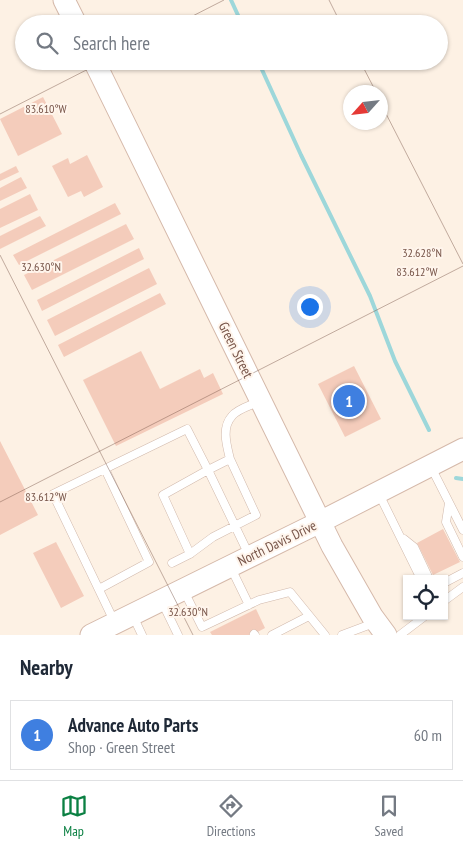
<!DOCTYPE html>
<meta charset="utf-8">
<style>
body{margin:0;font-family:"PT Sans Narrow",sans-serif;background:#f6f6f7;color:#1f2937}
.controls{position:absolute;right:15px;bottom:15px;display:grid;overflow:hidden;border-radius:0px;box-shadow:0 1px 4px #0004}
.controls button{width:45px;height:45px;display:grid;place-items:center;padding:0;border:0;border-bottom:1px solid #e0e1e3;background:#fff;color:#1f2937;font:25px sans-serif}
.compass{position:absolute;left:343px;top:85px;width:45px;height:45px;border-radius:50%;background:#fff;box-shadow:0 1px 4px #0004;rotate:243deg}
.you{position:absolute;left:309px;top:306px;width:18px;height:18px;margin:-12px;border:4px solid #fff;border-radius:50%;background:#1a73e8;box-shadow:0 0 0 8px #1a73e833}
.badge{display:grid;place-items:center;width:32px;height:32px;border-radius:50%;background:#0b8043;color:#fff;font-size:16px;font-weight:700}
.pin{position:absolute;translate:-50% -50%;border:2px solid #fff;box-shadow:0 1px 5px #0006}
.list{margin:0;padding:0;list-style:none}
h2{display:flex;justify-content:space-between;align-items:center;height:65px;margin:0;padding:0 20px;font-size:21px}
h2 small{font-size:16px;font-weight:400;color:#747a83}
.list li{display:grid;grid-template-columns:32px 1fr auto;gap:15px;align-items:center;box-sizing:border-box;height:70px;margin:0 10px 10px;padding:0 10px;border:1px solid #e0e1e3;border-radius:0px}
.list b{display:block;font-size:19px;white-space:nowrap}
.list p{margin:0;font-size:16px;white-space:nowrap;color:#747a83}
.list em{font-size:16px;font-style:normal;color:#747a83}
.icon{flex:none;width:28px;height:28px;fill:none;stroke:currentColor;stroke-width:2;stroke-linecap:round;stroke-linejoin:round}
.map{position:relative;flex:none;width:463px;height:635px;overflow:hidden}
.search{position:absolute;background:#fff;box-shadow:0 1px 4px #0004;left:15px;right:15px;top:15px;height:55px;display:flex;align-items:center;gap:12px;box-sizing:border-box;padding:0 18px;border-radius:28px;color:#747a83;font-size:19px}
.sheet{height:145px;background:#fff}
nav{display:flex;justify-content:space-around;align-items:center;box-sizing:border-box;height:70px;border-top:1px solid #e0e1e3;background:#fff;font-size:14px;color:#747a83}
nav a{display:grid;justify-items:center;gap:2px}
nav .on{color:#0b8043}
.map>svg:first-child{display:block}
</style>
<div class="map">
<svg width="463" height="635" viewBox="0 0 463 635">
<rect width="100%" height="100%" fill="#fdf1e4"/>
<g fill="none" stroke-linecap="round" stroke-linejoin="round">
<!-- stream -->
<path stroke="#9dd7da" stroke-width="4" d="M231,0L242,24
M258,61L301,155L370,296L395,361L429,430
M456,478L463,479"/>
</g>
<!-- building -->
<path fill="#f4ccbb" d="M43,97L62,134L18,156L0,119Z
M87,155L103,187L84,197L81,191L68,197L52,166L68,158L70,164Z
M16,166L19,172L0,181V174Z
M21,177L27,188L0,201V188Z
M30,194L38,210L0,228V209Z
M115,203L121,214L19,265L13,255Z
M40,216L46,226L0,249V236Z
M126,224L134,239L32,290L24,275Z
M139,248L144,259L42,311L37,300Z
M149,268L157,284L55,336L47,320Z
M160,293L166,304L64,357L58,345Z
M141,351L160,389L200,369L204,378L213,373L223,394L116,446L83,380Z
M354,366L381,419L345,437L318,384Z
M0,441L38,515L0,535Z
M443,529L460,562L433,575L417,543Z
M56,542L84,596L61,608L33,553Z
M256,609L265,628L252,635H212L210,632Z"/>
<g fill="none" stroke-linecap="round" stroke-linejoin="round">
<defs>
<path id="lane" d="M431,467L463,530
M379,494L421,579
M449,503L446,522L463,557
M404,539L414,547L429,579
M190,554L213,537L256,515L230,459
M249,555L208,470L230,459C227,446 221,428 232,416C237,409 252,405 260,401
M231,568L249,605
M444,583L463,573
M99,589L149,562L105,469
M184,591L202,627L259,600L290,592L325,635
M444,601L463,587
M162,602L178,635
M133,616L142,635
M114,621L53,494L187,429L208,470L163,495L190,554L172,563
M254,634L255,635
M272,635L309,616
M342,635L374,623
M400,635L425,616"/>
<path id="secondary" d="M64,0L76,24
M94,61L332,546L372,616L386,635
M91,635L320,522L463,449"/>
</defs>
<!-- lane casing -->
<use href="#lane" stroke="#d1b9ac" stroke-width="9"/>
<!-- secondary casing -->
<use href="#secondary" stroke="#d5b9aa" stroke-width="23"/>
<!-- lane -->
<use href="#lane" stroke="#fff" stroke-width="8"/>
<!-- secondary -->
<use href="#secondary" stroke="#fff" stroke-width="21"/>
</g>
<!-- ticks -->
<path fill="none" stroke="#775448" stroke-width="1" stroke-opacity="0.45" d="M329,0L341,24M177,24L224,0M360,61L376,92M380,102L463,264M0,114L104,61M0,255L193,635M0,502L463,266"/>
<g text-anchor="middle" stroke-width="4" stroke-linejoin="round" paint-order="stroke">
<!-- street labels -->
<g font-size="14" fill="#775448" stroke="#fff5ec">
<text transform="translate(236 350) rotate(64)" y="5">Green Street</text>
<text transform="translate(277 543) rotate(-26)" y="5">North Davis Drive</text>
</g>
</g>
<g font-size="12" text-anchor="middle" fill="#775448" stroke="#fff5ec" stroke-width="4" stroke-linejoin="round" paint-order="stroke">
<text x="46" y="113">83.610°W</text>
<text x="422" y="257">32.628°N</text>
<text x="41" y="271">32.630°N</text>
<text x="417" y="276">83.612°W</text>
<text x="46" y="501">83.612°W</text>
<text x="188" y="616">32.630°N</text>
</g>
</svg>
<div class="controls">
<button><svg class="icon" aria-label="locate" viewBox="0 0 24 24"><circle cx="12" cy="12" r="6"/><path d="M12 2v4M12 18v4M2 12h4M18 12h4"/></svg></button>
</div>
<svg class="compass" viewBox="-18 -18 36 36"><path d="M0-13l5 13h-10z" fill="#e53935"/><path d="M0 13l5-13h-10z" fill="#747a83"/></svg>
<div class="you"></div>
<div class="pin badge" style="left:349px;top:401px;background:#3f7fe0">1</div>
<div class="search"><svg class="icon" aria-label="search" viewBox="0 0 24 24"><circle cx="10" cy="10" r="6"/><path d="M15 15l6 6"/></svg>Search here</div>
</div>
<section class="sheet">
<h2>Nearby<small></small></h2>
<ul class="list">
<li><span class="badge" style="background:#3f7fe0">1</span><div><b>Advance Auto Parts</b><p>Shop · Green Street</p></div><em>60 m</em></li>
</ul>
</section>
<nav>
<a class="on"><svg class="icon" aria-label="map" viewBox="0 0 24 24"><path d="M3 6l6-2 6 2 6-2v14l-6 2-6-2-6 2zM9 4v14M15 6v14"/></svg>Map</a>
<a><svg class="icon" aria-label="directions" viewBox="0 0 24 24"><path d="M12 3l9 9-9 9-9-9zM9 14v-3h6M13 9l2 2-2 2"/></svg>Directions</a>
<a><svg class="icon" aria-label="saved" viewBox="0 0 24 24"><path d="M7 4h10v16l-5-4-5 4z"/></svg>Saved</a>
</nav>
